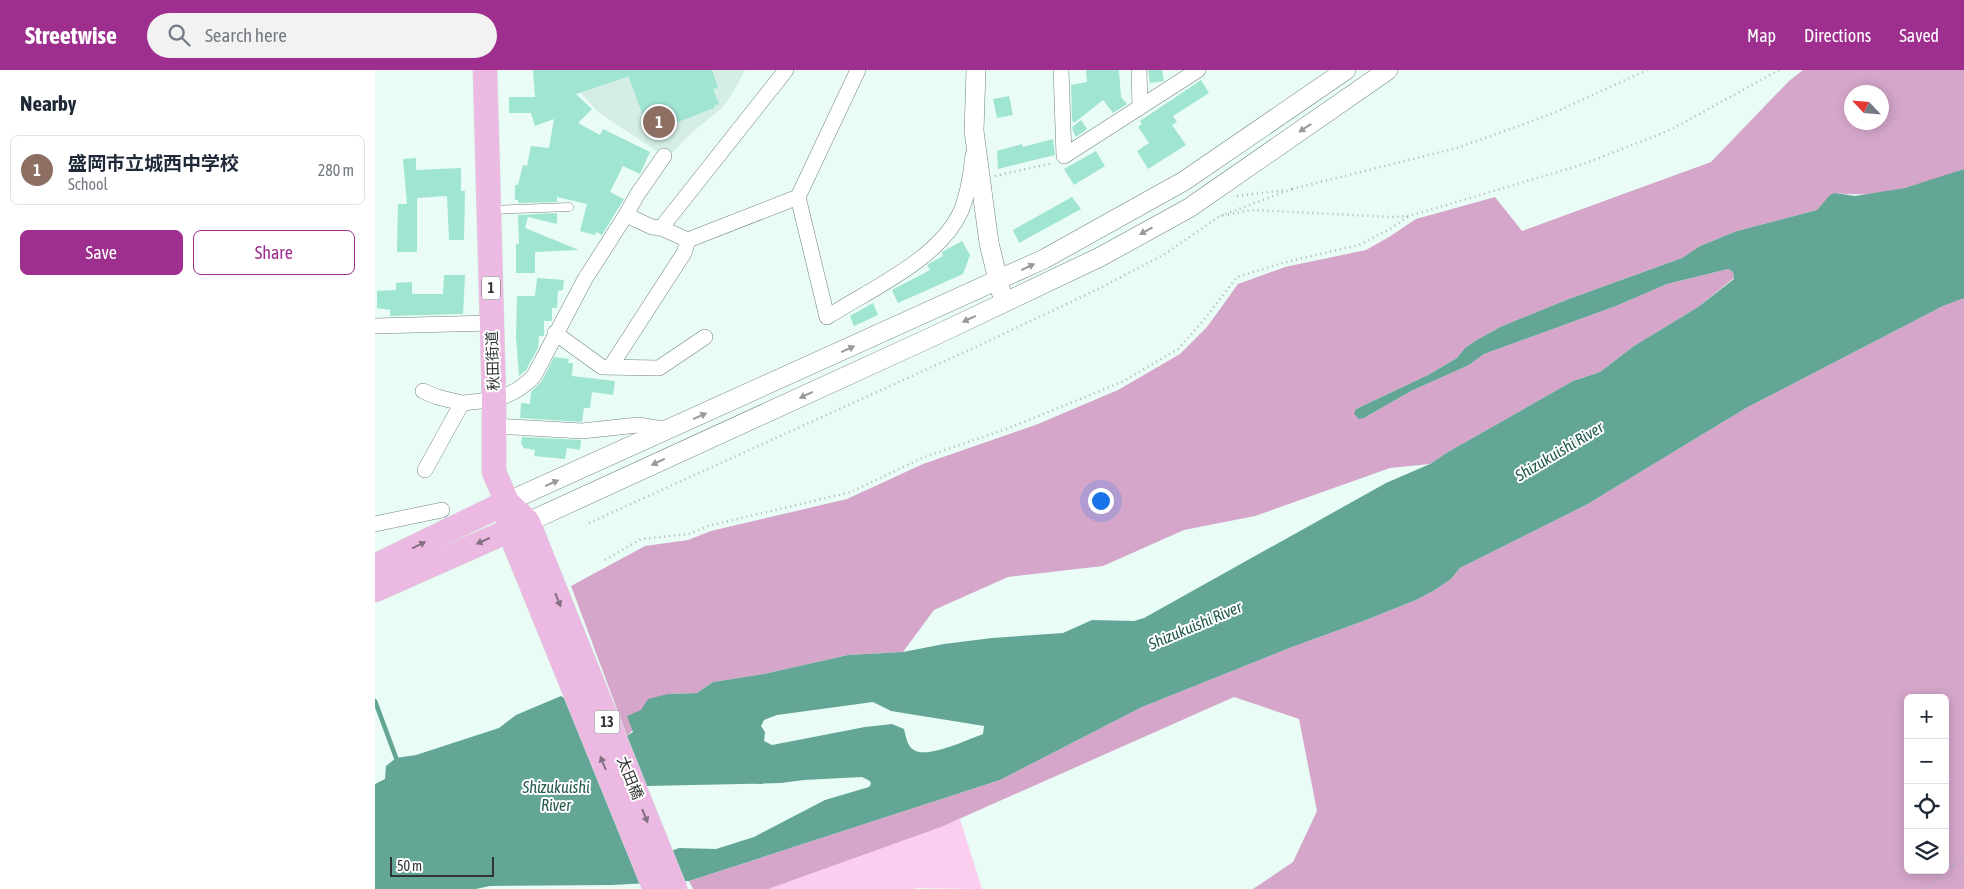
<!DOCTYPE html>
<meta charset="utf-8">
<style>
body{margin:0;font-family:"Asap Condensed","Noto Sans JP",sans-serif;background:#f2f2f3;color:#1f2937}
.controls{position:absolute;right:15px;bottom:15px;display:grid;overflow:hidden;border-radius:8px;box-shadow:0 2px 12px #0003}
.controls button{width:45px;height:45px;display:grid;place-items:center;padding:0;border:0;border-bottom:1px solid #e0e1e3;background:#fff;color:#1f2937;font:25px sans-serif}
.compass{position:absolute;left:1469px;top:15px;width:45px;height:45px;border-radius:50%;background:#fff;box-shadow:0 2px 12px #0003;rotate:296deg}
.scale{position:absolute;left:15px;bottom:12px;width:104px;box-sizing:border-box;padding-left:5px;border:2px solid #2e3532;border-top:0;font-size:14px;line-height:18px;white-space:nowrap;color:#2e3532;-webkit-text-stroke:4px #fff;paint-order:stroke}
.you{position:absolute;left:725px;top:430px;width:18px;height:18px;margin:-12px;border:4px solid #fff;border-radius:50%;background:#1a73e8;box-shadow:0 0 0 8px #1a73e833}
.badge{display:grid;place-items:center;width:32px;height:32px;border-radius:50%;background:#9e2f8e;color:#fff;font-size:16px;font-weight:700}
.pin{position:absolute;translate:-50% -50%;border:2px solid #fff;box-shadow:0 1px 5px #0006}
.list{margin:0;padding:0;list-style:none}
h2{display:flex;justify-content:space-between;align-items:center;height:65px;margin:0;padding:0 20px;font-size:21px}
h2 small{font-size:16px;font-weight:400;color:#747a83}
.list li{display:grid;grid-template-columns:32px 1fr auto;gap:15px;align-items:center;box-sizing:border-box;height:70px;margin:0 10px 10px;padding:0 10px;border:1px solid #e0e1e3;border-radius:8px}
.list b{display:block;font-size:19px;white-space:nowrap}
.list p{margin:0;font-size:16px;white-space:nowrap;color:#747a83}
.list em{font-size:16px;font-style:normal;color:#747a83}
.actions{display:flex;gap:10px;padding:15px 20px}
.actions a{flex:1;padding:11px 0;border:1px solid #9e2f8e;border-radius:8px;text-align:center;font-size:18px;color:#9e2f8e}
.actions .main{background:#9e2f8e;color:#fff}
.icon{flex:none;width:28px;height:28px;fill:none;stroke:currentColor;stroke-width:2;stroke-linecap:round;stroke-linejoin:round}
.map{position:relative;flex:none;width:1589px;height:819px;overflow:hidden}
header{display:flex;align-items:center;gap:30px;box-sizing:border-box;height:70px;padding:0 25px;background:#9e2f8e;color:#fff}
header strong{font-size:24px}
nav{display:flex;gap:28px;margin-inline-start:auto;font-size:18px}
.search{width:350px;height:45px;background:#f2f2f3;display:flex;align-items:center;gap:12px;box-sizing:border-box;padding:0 18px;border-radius:28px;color:#747a83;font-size:19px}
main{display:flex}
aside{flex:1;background:#fff}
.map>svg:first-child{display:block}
</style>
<header>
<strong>Streetwise</strong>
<div class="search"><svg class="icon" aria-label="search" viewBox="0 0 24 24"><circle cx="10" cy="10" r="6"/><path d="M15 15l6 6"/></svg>Search here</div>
<nav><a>Map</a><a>Directions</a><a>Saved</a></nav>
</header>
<main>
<aside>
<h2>Nearby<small></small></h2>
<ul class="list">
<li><span class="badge" style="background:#8d6e63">1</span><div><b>盛岡市立城西中学校</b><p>School</p></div><em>280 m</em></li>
</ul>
<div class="actions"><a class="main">Save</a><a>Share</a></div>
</aside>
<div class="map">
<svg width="1589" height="819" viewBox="0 0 1589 819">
<rect width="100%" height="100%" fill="#e9fcf6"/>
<!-- built -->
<path fill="#d4eee6" d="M185,0H370L356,26L346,39L317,62L292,88L223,42Z"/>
<!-- green -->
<path fill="#fbcef0" d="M585,749L607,819L541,818L538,819H392Z"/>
<!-- forest -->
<path fill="#d5a6ca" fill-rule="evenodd" d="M1428,0H1589V99C1548,114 1505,129 1460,123L1442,140L1362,161L1325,176L1307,188L1191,230L1125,257L1100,271L1090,278L1082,288L1053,305L981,339L989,348L1036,321L1094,295L1109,284L1241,236L1292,214L1353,199L1358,202L1359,208L1323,237L1259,276L1225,302L1198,311L1073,382L1055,394L1015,398L880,446L809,460L728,496L633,507L559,540L528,582L473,585L389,604L338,612L322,623L293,624L252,666L196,516L270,476L313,470L336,461L472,429L548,394L663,354L743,320L805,284L832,257L863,214L910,197L991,180L1014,167L1041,149L1120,127L1147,161L1336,92L1414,11ZM1476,22H1506V52H1476Z
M1589,227V819H878L918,792L942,741L924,649L859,627L566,757L393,819H318L314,811L625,710L767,637L917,577L991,550L1041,530L1060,520L1076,509L1085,498L1211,435L1371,338L1568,236ZM1533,628H1570V800H1533Z"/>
<!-- water -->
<path fill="#63a695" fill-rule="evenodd" d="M1589,99V228L1568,236L1371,338L1211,435L1085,498L1076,509L1060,520L1041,530L991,550L917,577L767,637L625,710L314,811L237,815L115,816L101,819H0V714L10,709L11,696L21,688L41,685L124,658L141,645L186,626L252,666L258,662L252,646L266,640L273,629L293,624L322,623L338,612L389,604L473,585L528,582L569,574L617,568L688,563L717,550L759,551L769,548L1011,413L1055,394L1073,382L1198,311L1225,302L1259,276L1323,237L1359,209L1358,202L1353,199L1292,214L1241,236L1109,284L1094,295L1036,321L989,348L984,349L979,344L981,339L1053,305L1082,288L1090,278L1100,271L1125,257L1191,230L1307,188L1325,176L1362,161L1442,140L1455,125L1460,123L1480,126L1530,118ZM498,632L516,641L609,656L608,664C594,669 552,689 539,680C532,676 531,667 529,659L517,654L490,657L397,675L389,671L390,662L386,656L389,650L402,645ZM487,707L495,711L496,714L494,717L450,730L379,767L341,779L304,778L296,781L271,716L406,713L429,710Z"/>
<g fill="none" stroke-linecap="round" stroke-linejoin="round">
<!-- stream -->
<path stroke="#63a695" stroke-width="4.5" d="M0,631L23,693"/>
</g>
<!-- building -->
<path fill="#a0e5d2" d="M158,0H337L343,18L338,19L344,34L339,36V38L288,58V54L273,59L254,8L255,6L201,24L217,39L203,53L225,65L228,59L275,82L265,104L248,96L235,122L249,129L227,165L221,162L220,165L205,161L212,134L182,127V132L143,133V130H140V115H143L148,95L152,96L156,76L174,78L179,49L160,56L156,43H134V27H160Z
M711,0H744L746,27L752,34L738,43L728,30L699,53L697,50L696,15L712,12Z
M773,0H787L789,11L775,13Z
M826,10L834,23L798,46L802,52L797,55L811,75L773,99L762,81L774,73L763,57L767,54L765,51Z
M634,26L638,45L622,48L618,29Z
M706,50L712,59L701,67L698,61L697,57Z
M678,69L680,85L623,99L622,81L647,74L648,77Z
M721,81L730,96L699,115L689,99Z
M41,88V100L86,98V121H90L89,170H74L72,126L42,128V182H22L23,134H32L28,89Z
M697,127L706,139L644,173L638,160Z
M182,143V154L153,147L150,158L204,180L160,182V203H141V174H144L143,145Z
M587,171L595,185L588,204L523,233L517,220L555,200L552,195L568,186L567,182Z
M69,205H90L88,244L15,246V240L2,238V221L21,220V213L37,212V224H68Z
M162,208L189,210L188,220L183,221L182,238H177V251H169V266H164L163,278L151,300L144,306L141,267L142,226H160Z
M498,233L503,245L479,256L475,246Z
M179,287L194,289L193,293H198L197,306L240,311L238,325L217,322L215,338H209L207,352L145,348L146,333L155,334L156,322L167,311Z
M147,367L206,370L205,380L192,378L190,389L159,386L160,380L149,378L146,374Z"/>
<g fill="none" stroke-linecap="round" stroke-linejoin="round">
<defs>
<path id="service" d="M116,140L194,137"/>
<path id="minor" d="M686,0L689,86
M764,0L765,36
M689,86L823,0
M423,127L452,247C494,220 565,189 586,141C593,124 596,104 598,85
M251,145L262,125L289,86
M286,158L411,0
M0,256L117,253
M180,263L227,297L284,298L330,267
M236,296L309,183L313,170
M48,321L62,327L87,333
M119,356L207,361L263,355L294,360
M50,400L87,333C118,330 137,329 159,306L210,209L251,145L277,157L286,158L313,170L423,127L483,0
M0,454L67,440"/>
<path id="tertiary" d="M601,0L599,61L614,173L626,222
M132,432L669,189L809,111L971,0
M153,452L561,265L725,187L814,138L1013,0"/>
<path id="primary" d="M110,0L119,330V402L132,432L134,460L280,819
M132,432L153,452L300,819
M0,496L132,432
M0,520L149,454"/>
</defs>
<!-- service casing -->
<use href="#service" stroke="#72827d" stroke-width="9"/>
<!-- minor casing -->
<use href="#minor" stroke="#72827d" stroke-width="16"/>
<!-- tertiary casing -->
<use href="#tertiary" stroke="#72827d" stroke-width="20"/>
<!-- primary casing -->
<use href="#primary" stroke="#d9dbda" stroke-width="25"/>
<!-- path -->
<path stroke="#a9b8b3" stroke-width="2.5" stroke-dasharray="1 4" stroke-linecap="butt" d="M620,106L678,93
M917,119L845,146L877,140L1018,147L1034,146L1203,96L1273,69L1299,58L1404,0
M917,119L1082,78L1174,45L1272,0
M862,126L911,120
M214,453L603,276L723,219L790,184L845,146
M230,490L266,469L314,464L333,456L476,422L547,388L634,358L747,312L803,279L828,251L862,207L911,192L984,175L1015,159L1034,146
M1552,819L1568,803L1589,786"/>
<!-- service -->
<use href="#service" stroke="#fff" stroke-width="8"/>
<!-- minor -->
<use href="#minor" stroke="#fff" stroke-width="15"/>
<!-- tertiary -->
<use href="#tertiary" stroke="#fff" stroke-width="19"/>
<!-- primary -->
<use href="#primary" stroke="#ecb9e2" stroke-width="24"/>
</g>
<!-- one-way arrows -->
<defs><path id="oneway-solid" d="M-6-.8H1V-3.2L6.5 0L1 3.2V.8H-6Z" transform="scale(1.25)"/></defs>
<g fill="#969a98">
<use href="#oneway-solid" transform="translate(930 58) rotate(146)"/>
<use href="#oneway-solid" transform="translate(771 161) rotate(151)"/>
<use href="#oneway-solid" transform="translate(653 197) rotate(-25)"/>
<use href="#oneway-solid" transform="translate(594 249) rotate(155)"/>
<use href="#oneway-solid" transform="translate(473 279) rotate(-24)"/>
<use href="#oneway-solid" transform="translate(431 325) rotate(155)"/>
<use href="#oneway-solid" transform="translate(325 346) rotate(-24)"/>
<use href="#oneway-solid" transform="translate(283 392) rotate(155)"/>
<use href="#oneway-solid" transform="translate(177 413) rotate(-24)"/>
</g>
<g fill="#847081">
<use href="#oneway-solid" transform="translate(108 471) rotate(156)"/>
<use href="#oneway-solid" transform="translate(44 475) rotate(-26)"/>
<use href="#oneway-solid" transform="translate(183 530) rotate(68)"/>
<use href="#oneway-solid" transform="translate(228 693) rotate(-112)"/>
<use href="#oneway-solid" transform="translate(270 746) rotate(68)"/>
</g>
<g text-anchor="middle" stroke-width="4" stroke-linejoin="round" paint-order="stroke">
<!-- shield labels -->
<g fill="#fff" stroke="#6d7270" stroke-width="1">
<rect x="107" y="206.5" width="18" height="23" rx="4"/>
<rect x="219.5" y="640.5" width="25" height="23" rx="4"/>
</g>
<g font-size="14" font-weight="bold" fill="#2e3532">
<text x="116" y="223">1</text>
<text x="232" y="657">13</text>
</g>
<!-- street labels -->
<g font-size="15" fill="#2e3532" stroke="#fff">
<text transform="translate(118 291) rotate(-92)" y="5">秋田街道</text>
<text transform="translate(255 708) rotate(68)" y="5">太田橋</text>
</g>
<!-- water labels -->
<g font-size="16" font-style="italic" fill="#225a4d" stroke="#fff">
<text transform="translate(1184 381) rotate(-31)" y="6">Shizukuishi River</text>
<text transform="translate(820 555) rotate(-23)" y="6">Shizukuishi River</text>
<text x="181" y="723">Shizukuishi<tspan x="181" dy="18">River</tspan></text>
</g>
</g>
</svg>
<div class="controls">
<button>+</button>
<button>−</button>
<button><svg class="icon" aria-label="locate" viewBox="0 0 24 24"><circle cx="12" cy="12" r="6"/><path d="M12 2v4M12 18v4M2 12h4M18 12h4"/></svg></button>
<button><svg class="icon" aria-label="layers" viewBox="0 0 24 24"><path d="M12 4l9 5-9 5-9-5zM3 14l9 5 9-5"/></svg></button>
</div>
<svg class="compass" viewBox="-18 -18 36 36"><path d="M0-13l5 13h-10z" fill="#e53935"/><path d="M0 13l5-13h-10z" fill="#747a83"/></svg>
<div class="scale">50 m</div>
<div class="you"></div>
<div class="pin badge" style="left:284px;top:52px;background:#8d6e63">1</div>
</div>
</main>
